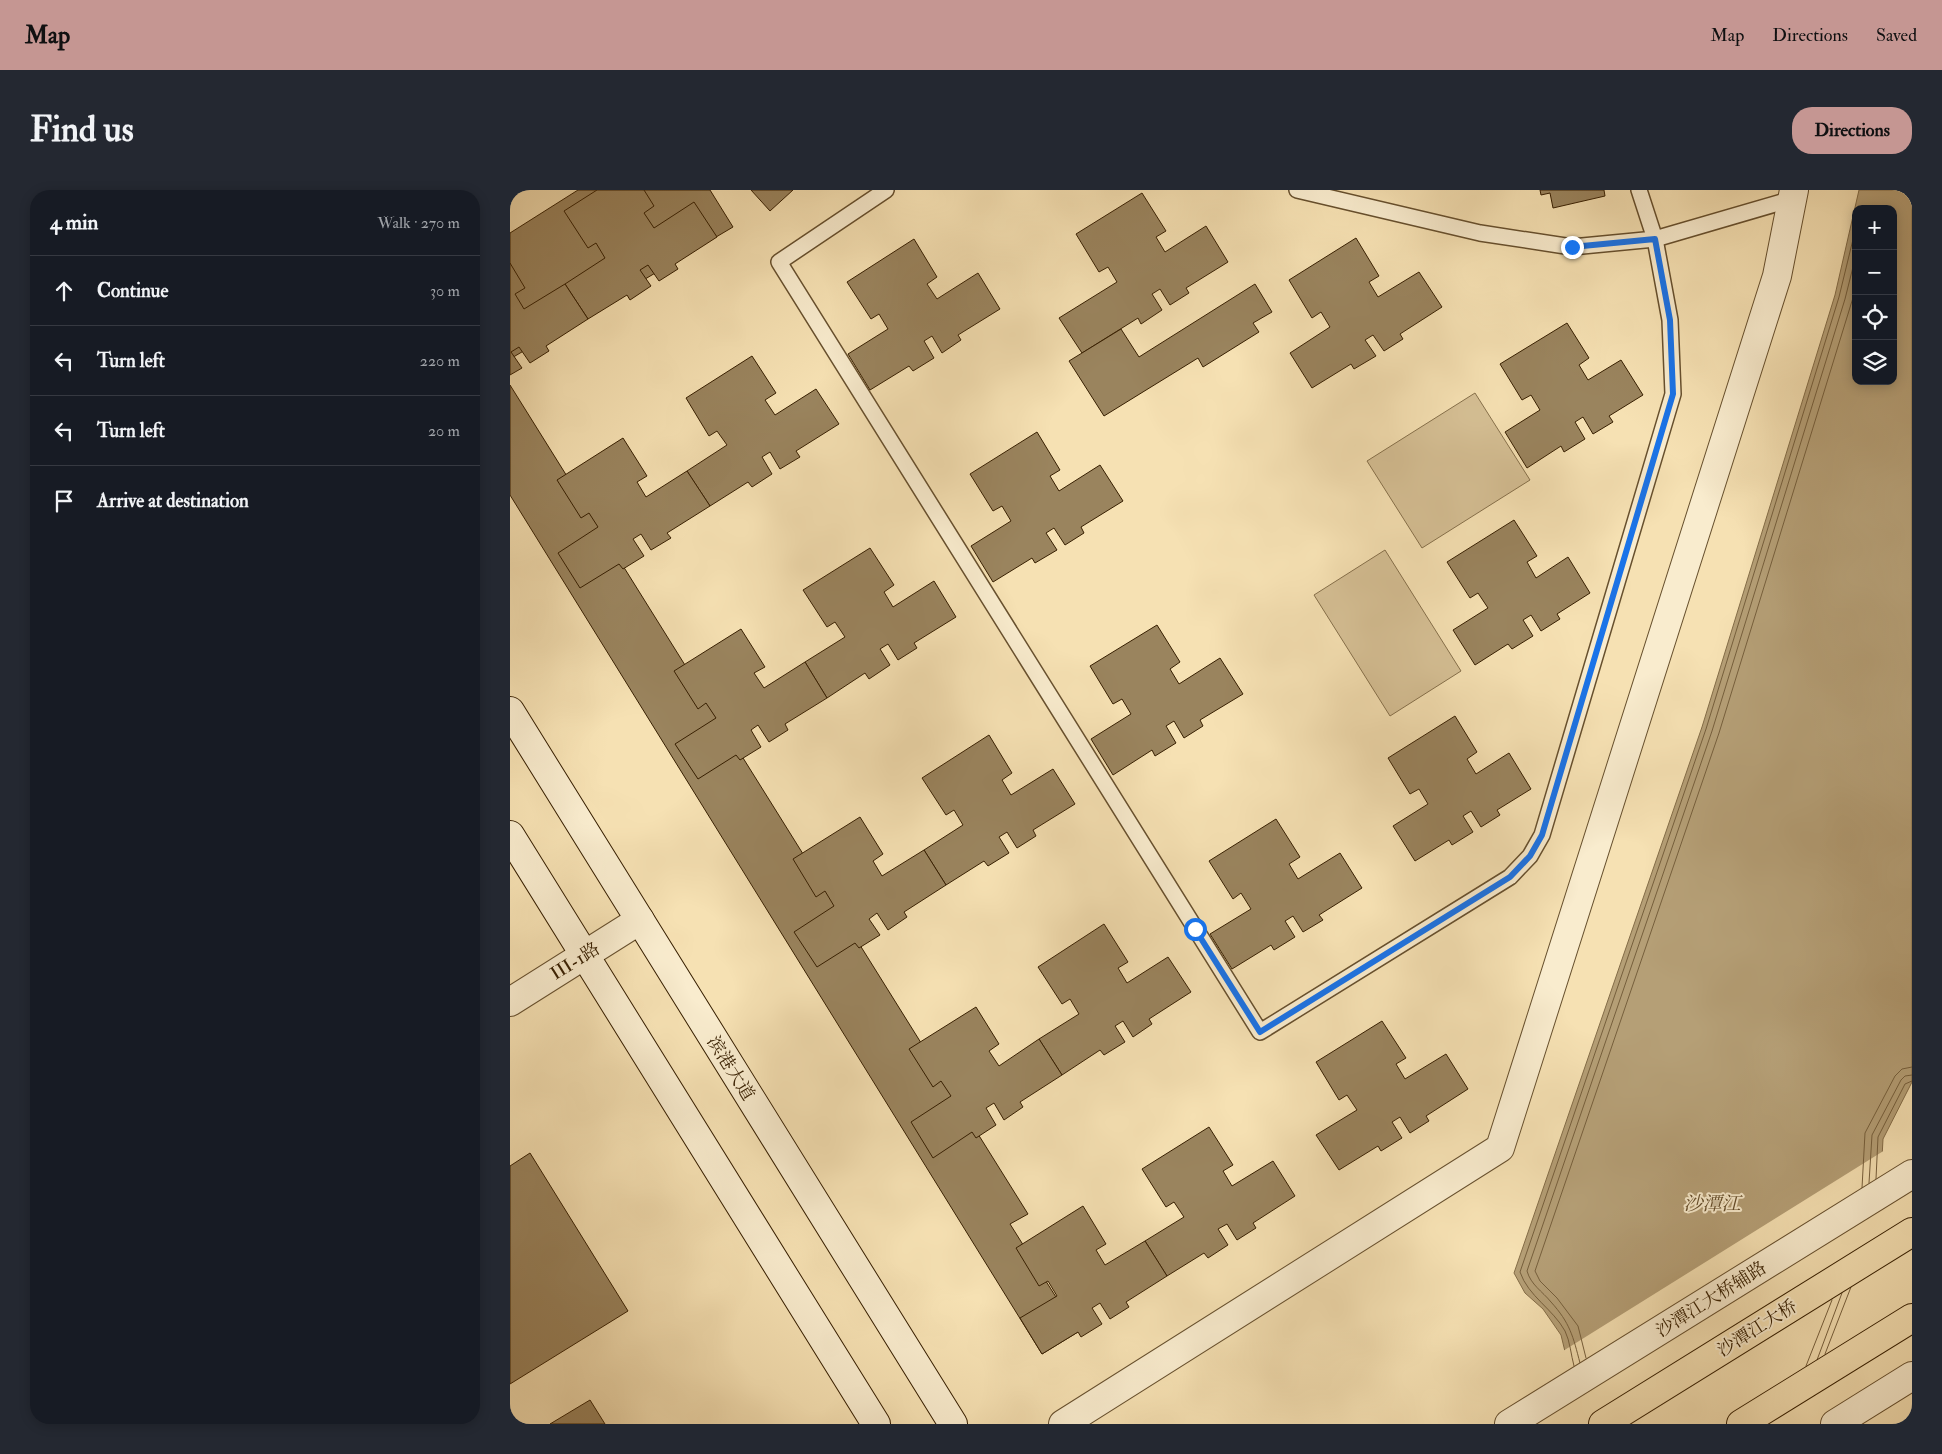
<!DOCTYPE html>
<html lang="en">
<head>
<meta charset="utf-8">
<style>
  :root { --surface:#171b24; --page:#242831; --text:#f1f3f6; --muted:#9ea1a6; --line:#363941; --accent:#c59692 }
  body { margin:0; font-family:"IM FELL Double Pica","Noto Serif SC",serif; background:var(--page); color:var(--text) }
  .controls { position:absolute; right:15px; top:15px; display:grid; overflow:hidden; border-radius:10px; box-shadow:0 2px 12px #0003 }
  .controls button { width:45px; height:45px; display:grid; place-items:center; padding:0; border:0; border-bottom:1px solid var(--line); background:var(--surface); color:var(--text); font:25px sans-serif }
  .stop { position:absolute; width:15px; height:15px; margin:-11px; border:4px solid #1a73e8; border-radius:50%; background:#fff }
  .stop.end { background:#1a73e8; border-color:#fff; box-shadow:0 1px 5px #0008 }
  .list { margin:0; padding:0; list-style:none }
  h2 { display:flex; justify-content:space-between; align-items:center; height:65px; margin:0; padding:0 20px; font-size:21px }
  h2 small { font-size:16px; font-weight:400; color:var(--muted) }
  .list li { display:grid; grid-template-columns:32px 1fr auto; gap:15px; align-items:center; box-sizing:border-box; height:70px; padding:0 20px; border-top:1px solid var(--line) }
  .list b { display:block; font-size:19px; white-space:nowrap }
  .list em { font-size:16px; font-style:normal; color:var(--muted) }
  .icon { flex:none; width:28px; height:28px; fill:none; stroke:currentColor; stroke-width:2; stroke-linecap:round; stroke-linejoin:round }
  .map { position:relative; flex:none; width:1402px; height:1234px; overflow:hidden; border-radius:20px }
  header { display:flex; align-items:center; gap:30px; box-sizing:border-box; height:70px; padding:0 25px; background:var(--accent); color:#111 }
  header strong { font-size:24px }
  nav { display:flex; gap:28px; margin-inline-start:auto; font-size:18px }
  .intro { display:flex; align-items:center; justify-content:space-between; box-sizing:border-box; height:120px; padding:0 30px }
  h1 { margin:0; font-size:35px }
  .button { padding:12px 22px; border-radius:20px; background:var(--accent); color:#111; font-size:18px; font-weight:700 }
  main { display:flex; gap:30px; padding:0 30px }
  aside { flex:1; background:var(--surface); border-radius:20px; box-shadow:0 2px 12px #0003 }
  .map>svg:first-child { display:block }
</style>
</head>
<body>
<header>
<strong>Map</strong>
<nav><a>Map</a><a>Directions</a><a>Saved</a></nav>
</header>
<div class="intro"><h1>Find us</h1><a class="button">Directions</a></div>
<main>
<aside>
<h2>4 min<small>Walk · 270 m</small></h2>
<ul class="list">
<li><svg class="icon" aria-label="ahead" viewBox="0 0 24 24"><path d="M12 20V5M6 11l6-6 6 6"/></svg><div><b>Continue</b></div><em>30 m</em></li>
<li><svg class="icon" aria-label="left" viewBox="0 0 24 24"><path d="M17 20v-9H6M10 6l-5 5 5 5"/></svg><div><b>Turn left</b></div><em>220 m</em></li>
<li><svg class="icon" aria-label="left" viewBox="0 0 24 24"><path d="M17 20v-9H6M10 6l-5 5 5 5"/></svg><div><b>Turn left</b></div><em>20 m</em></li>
<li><svg class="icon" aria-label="arrive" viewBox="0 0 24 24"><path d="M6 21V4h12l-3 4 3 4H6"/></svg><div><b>Arrive at destination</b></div></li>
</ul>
</aside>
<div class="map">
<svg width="1402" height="1234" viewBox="0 0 1402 1234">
  <rect width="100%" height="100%" fill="#f6e1b3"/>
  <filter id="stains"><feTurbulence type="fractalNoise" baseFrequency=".004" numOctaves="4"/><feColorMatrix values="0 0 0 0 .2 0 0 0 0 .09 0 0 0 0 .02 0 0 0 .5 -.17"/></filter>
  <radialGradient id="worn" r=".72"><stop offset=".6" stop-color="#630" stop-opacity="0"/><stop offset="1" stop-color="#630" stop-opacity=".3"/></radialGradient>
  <!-- green -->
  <g fill="#d6c095" stroke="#86704b">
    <polygon points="965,203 1020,290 912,358 857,271"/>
    <polygon points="875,360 951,481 880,526 804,405"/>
  </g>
  <!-- water -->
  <path fill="#b59f76" stroke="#836c47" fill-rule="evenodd" d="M1349,0H1402V892L1373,949L1368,1042L1067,1211L1051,1145L1033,1119L1015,1103L1004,1083L1192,537L1325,105ZM1346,19H1383V191H1346Z"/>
  <!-- pier -->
  <polygon fill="#f6e1b3" points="1375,960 1370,1043 1296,1234 1066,1234 1065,1212 1053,1161"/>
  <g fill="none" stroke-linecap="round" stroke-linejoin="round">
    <!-- shore -->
    <g stroke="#765f3c" stroke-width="1">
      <polyline points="1366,989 1368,947 1395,894 1402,891"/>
      <polyline points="1359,993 1362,945 1391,890 1395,886 1402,885"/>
      <polyline points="1352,998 1355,943 1385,886 1392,879 1402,877"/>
      <polyline points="1315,1164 1341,1097"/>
      <polyline points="1076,1168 1068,1136 1047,1108 1030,1091 1025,1081 1209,543 1346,98"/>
      <polyline points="1307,1170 1332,1103"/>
      <path d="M1070,1173C1063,1146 1060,1133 1041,1112C1032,1101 1021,1095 1017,1081L1202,541L1335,109L1346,65"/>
      <path d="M1064,1176C1061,1165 1060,1151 1055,1141C1043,1119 1018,1106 1010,1082L1196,539L1329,107L1346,37"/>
      <polyline points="1296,1176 1322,1110"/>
    </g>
  </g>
  <!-- building -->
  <g fill="#9a845e" stroke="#371f01">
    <polygon points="68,0 200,0 223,37 0,169 0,43"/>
    <polygon points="87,0 134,0 144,16 134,23 144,38 184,12 207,47 165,74 168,79 149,91 138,75 130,80 141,96 120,110 117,105 78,129 55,94 95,68 86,53 78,58 54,21"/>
    <polygon points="241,0 283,0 260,21"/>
    <polygon points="1030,0 1094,0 1095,6 1043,18 1040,3 1031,5"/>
    <polygon points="632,3 656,41 646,47 655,62 696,36 718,72 676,98 679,103 660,115 650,99 642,104 652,120 631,134 628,128 572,163 549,128 607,92 598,77 589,82 566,44"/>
    <polygon points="846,48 869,86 859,92 868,107 909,82 932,117 890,144 893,149 874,161 863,145 855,150 866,166 844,179 841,174 802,198 780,163 820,137 811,122 802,128 779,90"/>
    <polygon points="404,49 427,87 417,94 427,109 468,83 490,119 448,145 451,150 432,163 422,146 414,151 424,168 403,181 399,176 360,200 338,164 378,139 369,124 361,129 337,92"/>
    <polygon points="0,73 15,98 5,104 14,119 55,94 78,129 36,156 39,161 20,173 9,157 1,162 12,178 0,185"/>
    <polygon points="745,94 762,122 743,133 749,142 693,177 688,168 594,226 559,171 611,139 629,167"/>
    <polygon points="1057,133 1079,168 1069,175 1078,190 1111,170 1133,205 1099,226 1103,232 1083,244 1073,227 1065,232 1075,249 1054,262 1051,256 1017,278 995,242 1030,220 1021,205 1012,210 990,174"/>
    <polygon points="242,166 266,203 255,210 265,225 306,199 329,234 286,261 290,267 270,279 260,262 252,267 262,284 242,297 238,292 200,316 177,281 217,255 207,241 199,246 176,208"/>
    <polygon points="0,195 518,1024 500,1034 568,1142 532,1164 0,305"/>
    <polygon points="527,242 550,280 540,286 549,301 590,275 613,311 571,337 574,343 555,355 544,338 536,343 547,360 525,373 522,368 483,392 461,356 501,331 492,316 483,321 460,284"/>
    <polygon points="113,248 137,286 127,292 136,307 177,281 200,316 157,343 161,348 141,360 131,344 123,349 134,366 113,379 109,374 70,398 48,363 88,337 79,323 71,328 47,290"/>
    <polygon points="1004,330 1027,366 1017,372 1026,388 1058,367 1080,403 1047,424 1050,429 1031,441 1021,425 1013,430 1023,446 1002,459 998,454 965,475 943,440 978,418 968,403 960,408 937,372"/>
    <polygon points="360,358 384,395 374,402 383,417 424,391 446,427 404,453 407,458 388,470 378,454 370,459 380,475 359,489 355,483 317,508 295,472 335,447 325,432 317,437 293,400"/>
    <polygon points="647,435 670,472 660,479 669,494 710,468 733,504 690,530 693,536 674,548 664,531 656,536 666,553 645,566 642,560 603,585 581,549 621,524 612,509 603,514 580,476"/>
    <polygon points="231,439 255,477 244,483 254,498 295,472 317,508 275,534 278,540 259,552 248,535 241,540 251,557 230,570 226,565 188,589 165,554 206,528 196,513 188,519 164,481"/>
    <polygon points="945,526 967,562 957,569 966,584 999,563 1021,599 987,620 990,625 971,637 961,621 953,626 963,642 942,655 939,650 905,671 883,636 918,614 909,599 900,604 878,568"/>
    <polygon points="479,545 502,583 492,590 501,605 543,579 565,614 523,640 526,646 507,658 497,642 489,647 499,663 478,676 474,671 436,695 414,660 453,635 444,620 436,625 412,588"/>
    <polygon points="350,627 373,664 363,671 372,686 414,660 436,695 394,722 397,727 378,740 367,723 359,729 370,745 349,758 345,753 307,777 284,742 324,716 315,701 306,707 283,669"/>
    <polygon points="766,629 790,667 779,674 788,689 830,663 852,698 809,725 813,730 793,742 783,726 775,731 785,747 764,760 761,755 722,779 700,744 741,719 731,703 723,709 699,671"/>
    <polygon points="594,734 618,772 608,778 617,793 658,767 681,802 639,829 642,834 623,847 613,831 605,836 615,852 594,865 590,860 552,885 529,849 569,824 560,809 552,814 528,777"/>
    <polygon points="466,817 489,854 479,861 489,876 529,849 552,885 510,912 513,917 494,930 484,913 476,918 486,935 466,948 462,942 423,968 401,932 441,906 431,891 423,897 399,859"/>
    <polygon points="872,831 896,868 886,874 895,889 936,864 958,899 916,926 919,931 900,943 890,927 882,932 892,948 871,961 868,956 829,980 806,945 847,920 837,905 829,910 806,872"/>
    <polygon points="699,937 723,975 713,981 722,996 763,971 785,1006 743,1033 746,1038 727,1050 717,1034 708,1039 718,1055 698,1068 694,1063 657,1086 635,1051 674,1027 664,1012 656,1017 632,979"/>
    <polygon points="20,963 118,1121 0,1194 0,976"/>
    <polygon points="573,1016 596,1054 586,1060 595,1075 635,1051 657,1086 616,1112 619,1117 600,1129 590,1113 582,1118 592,1134 571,1147 568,1142 532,1164 510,1128 547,1106 538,1091 529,1096 506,1058"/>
    <polygon points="80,1210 95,1234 40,1234"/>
  </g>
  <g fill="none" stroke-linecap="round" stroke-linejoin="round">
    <!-- service casing -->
    <g stroke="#67502e" stroke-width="18">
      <g id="service">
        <polyline points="376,0 269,72 750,842 1000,687 1020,666 1032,645 1163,204 1160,130 1145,49 1129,0"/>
        <polyline points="787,0 970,43 1062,57 1145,49 1282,9"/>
      </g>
    </g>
    <!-- minor casing -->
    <g stroke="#67502e" stroke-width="30">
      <g id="minor">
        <polyline points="0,812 130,730"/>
        <polyline points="553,1234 990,958 1267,86 1284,0"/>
      </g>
    </g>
    <!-- tertiary casing -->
    <g stroke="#67502e" stroke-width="30">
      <g id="tertiary">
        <polyline points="999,1234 1402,984"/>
        <polyline points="1325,1234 1402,1186"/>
      </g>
    </g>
    <!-- secondary casing -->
    <g stroke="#371f01" stroke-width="30">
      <g id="secondary">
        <polyline points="0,521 443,1234"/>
        <polyline points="0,645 366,1234"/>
      </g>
    </g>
    <!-- trunk casing -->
    <g stroke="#371f01" stroke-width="30">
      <g id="trunk">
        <polyline points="1093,1234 1402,1042"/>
        <polyline points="1231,1234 1402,1128"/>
      </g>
    </g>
    <!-- service -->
    <use href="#service" stroke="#f9ecce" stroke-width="15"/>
    <!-- minor -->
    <use href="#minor" stroke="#f9ecce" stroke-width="28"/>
    <!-- tertiary -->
    <use href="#tertiary" stroke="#f9ecce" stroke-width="28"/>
    <!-- secondary -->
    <use href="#secondary" stroke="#f9ecce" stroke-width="28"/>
    <!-- trunk -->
    <use href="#trunk" stroke="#f6e1b3" stroke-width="28"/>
  </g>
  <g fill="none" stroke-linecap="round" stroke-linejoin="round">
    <!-- route -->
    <polyline stroke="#1a73e8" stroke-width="6" points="685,739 750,842 1000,687 1020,666 1032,645 1163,204 1160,130 1145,49 1062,57"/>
  </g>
  <g text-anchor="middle" stroke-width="4" stroke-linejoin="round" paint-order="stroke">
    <!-- street labels -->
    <g font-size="18" fill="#371f01" stroke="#f9ecce">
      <text transform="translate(65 771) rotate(-32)" y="6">III-1路</text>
      <text transform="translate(221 878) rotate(58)" y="6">滨港大道</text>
      <text transform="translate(1201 1109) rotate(-32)" y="6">沙潭江大桥辅路</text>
      <text transform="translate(1247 1138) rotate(-32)" y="6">沙潭江大桥</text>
    </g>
    <!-- water labels -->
    <g font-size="19" font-style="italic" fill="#634c2a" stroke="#f9ecce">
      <text x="1202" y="1020">沙潭江</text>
    </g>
  </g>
  <rect width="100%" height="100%" filter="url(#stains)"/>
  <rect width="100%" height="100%" fill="url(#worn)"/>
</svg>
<div class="controls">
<button>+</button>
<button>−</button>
<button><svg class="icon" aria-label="locate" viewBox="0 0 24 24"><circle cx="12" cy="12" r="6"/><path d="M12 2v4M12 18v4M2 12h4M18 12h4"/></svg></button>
<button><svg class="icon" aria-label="layers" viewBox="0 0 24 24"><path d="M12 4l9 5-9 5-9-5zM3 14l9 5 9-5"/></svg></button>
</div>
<div class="stop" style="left:685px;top:739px"></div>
<div class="stop end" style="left:1062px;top:57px"></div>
</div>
</main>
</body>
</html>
